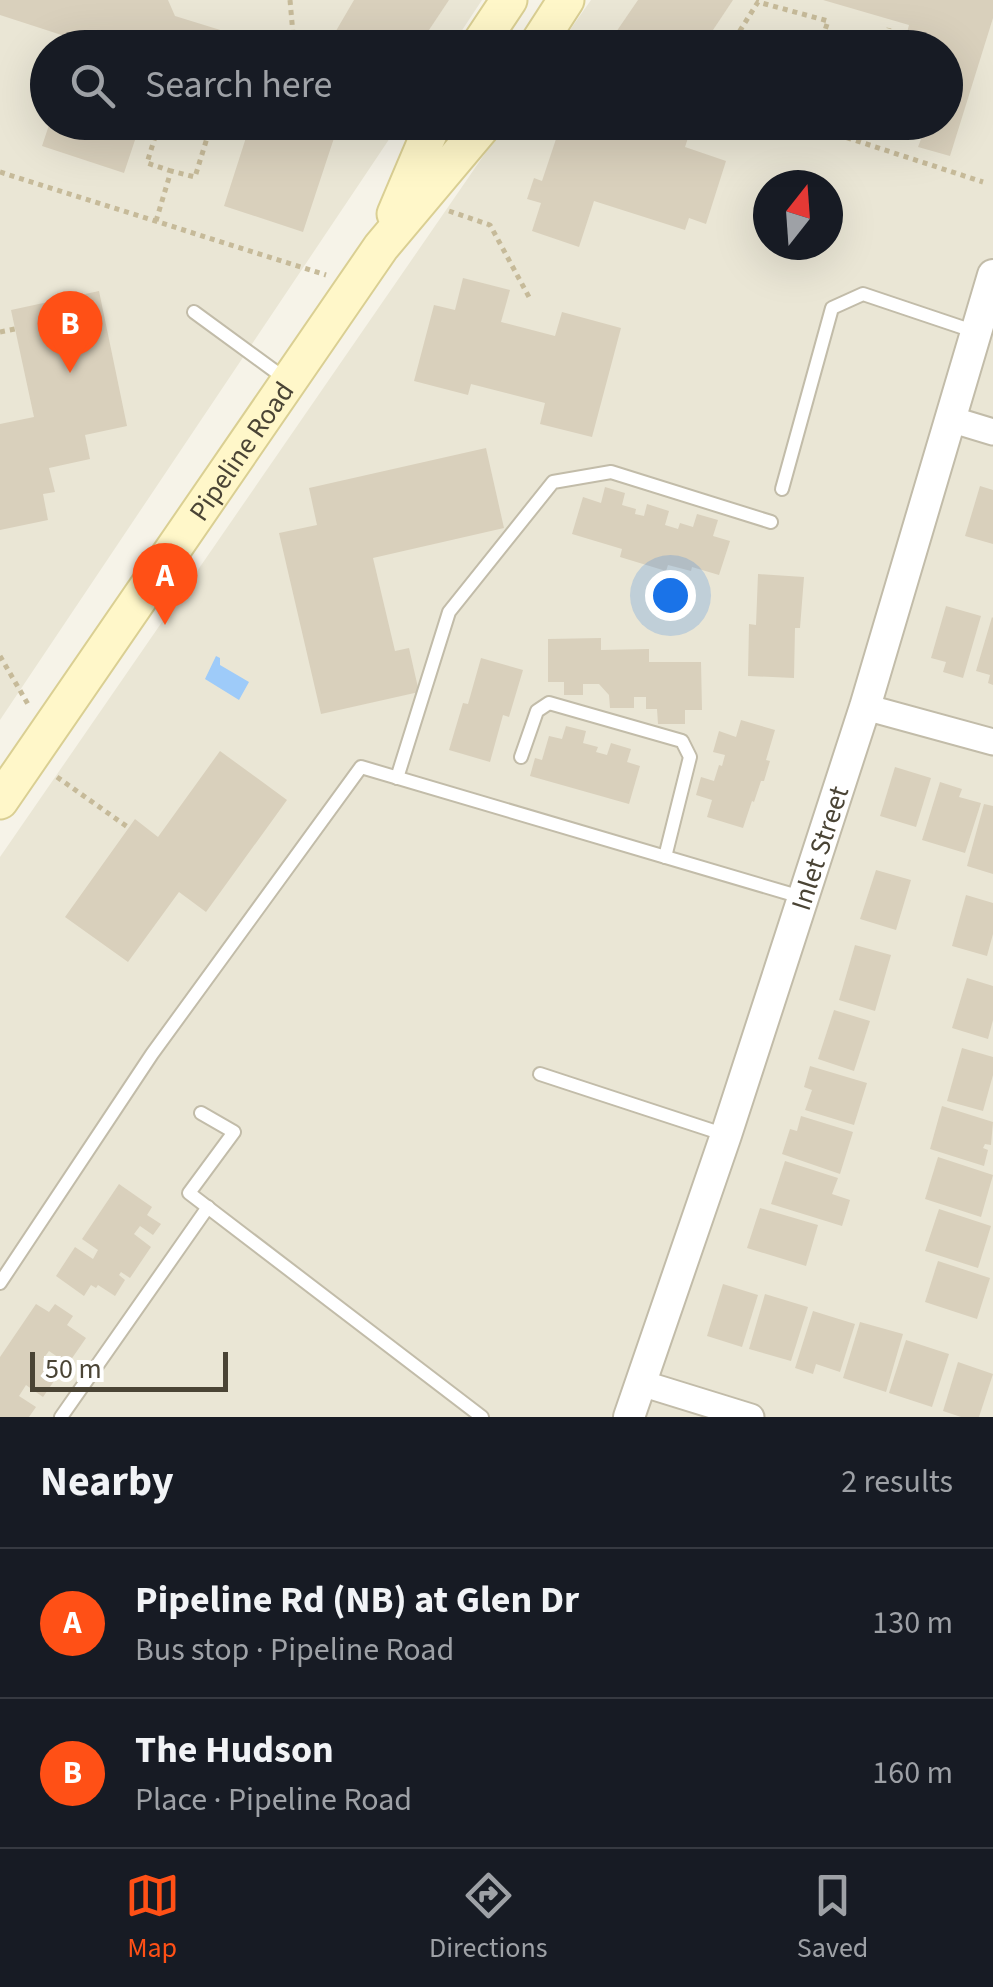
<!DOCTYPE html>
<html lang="en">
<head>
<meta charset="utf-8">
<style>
  :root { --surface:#171b24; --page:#20242c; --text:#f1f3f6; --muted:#9ea1a6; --line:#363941; --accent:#ff5016 }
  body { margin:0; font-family:"Source Sans 3",sans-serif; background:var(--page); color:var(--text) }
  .compass { position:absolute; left:753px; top:170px; width:90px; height:90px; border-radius:50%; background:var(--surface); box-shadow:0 10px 40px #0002; rotate:17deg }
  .scale { position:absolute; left:30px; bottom:25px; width:198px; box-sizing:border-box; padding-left:10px; border:5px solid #4a4435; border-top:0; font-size:28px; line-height:35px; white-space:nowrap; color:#4a4435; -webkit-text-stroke:8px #fff; paint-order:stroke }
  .you { position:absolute; left:670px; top:595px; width:35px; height:35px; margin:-25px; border:8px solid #fff; border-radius:50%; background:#1a73e8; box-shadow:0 0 0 15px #1a73e833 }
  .badge { display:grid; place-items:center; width:65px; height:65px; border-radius:50%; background:var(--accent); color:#fff; font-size:32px; font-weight:700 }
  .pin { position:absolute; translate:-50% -82px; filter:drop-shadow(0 2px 5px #0008) }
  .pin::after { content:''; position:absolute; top:52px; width:35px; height:30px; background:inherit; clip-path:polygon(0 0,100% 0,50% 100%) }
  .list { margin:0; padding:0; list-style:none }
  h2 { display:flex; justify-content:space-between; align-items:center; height:130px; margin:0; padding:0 40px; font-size:42px }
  h2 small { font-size:32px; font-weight:400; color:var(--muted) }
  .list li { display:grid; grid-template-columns:65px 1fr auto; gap:30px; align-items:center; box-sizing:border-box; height:150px; padding:0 40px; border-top:2px solid var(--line) }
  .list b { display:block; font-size:38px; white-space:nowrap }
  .list p { margin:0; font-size:32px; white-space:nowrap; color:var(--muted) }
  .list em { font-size:32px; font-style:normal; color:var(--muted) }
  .icon { flex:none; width:55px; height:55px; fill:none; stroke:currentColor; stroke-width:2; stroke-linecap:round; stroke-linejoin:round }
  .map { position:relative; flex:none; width:993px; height:1417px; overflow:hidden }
  .search { position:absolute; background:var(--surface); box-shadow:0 10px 40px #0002; left:30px; right:30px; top:30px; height:110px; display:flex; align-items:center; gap:25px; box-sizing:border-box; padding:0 35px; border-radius:55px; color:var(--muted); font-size:38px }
  .sheet { height:430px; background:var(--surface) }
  nav { display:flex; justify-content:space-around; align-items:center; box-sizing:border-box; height:140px; border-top:2px solid var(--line); background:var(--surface); font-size:28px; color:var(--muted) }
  nav a { display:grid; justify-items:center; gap:5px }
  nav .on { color:var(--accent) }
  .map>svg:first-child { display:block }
</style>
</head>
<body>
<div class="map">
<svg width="993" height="1417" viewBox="0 0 993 1417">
  <rect width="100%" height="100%" fill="#f6f3e8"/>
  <!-- residential -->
  <g fill="#eae6d5" fill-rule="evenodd">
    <polygon points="0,0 482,0 451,47 48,48 48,122 400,123 0,720"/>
    <path d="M591,0H993V1417H0V857L506,123L946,122V48L558,47ZM768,185H828V245H768Z"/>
  </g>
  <!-- water -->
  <polygon fill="#9ecbf9" points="216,656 220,658 220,665 249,682 239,700 205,679"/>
  <!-- building -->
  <g fill="#d9d0bc">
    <polygon points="0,0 168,0 175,16 279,48 74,48 77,40 0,15"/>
    <polygon points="354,0 449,0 417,48 326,48"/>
    <polygon points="638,0 733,0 701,48 633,48 614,35"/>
    <polygon points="823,0 993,0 993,18 950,156 918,147 923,134 888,123 946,122 946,48 903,48 909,25"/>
    <polygon points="50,122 141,122 124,173 42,146"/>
    <polygon points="251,122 366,122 361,130 336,132 303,232 224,206"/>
    <polygon points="574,122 641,122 688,138 685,147 726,161 706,224 689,218 685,230 594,201 579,247 532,231 541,203 527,199 534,178 542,181 558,133 569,136"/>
    <polygon points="463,278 510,290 501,322 555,336 562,312 621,328 592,437 540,424 545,403 471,384 468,395 414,381 434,305 455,310"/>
    <polygon points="99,291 127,426 85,435 90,459 49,468 55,492 43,494 48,520 0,530 0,424 34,417 11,310"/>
    <polygon points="486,448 504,528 373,558 395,651 409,648 419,692 321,714 279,533 317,525 309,488"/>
    <polygon points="980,486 993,490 993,544 965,536"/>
    <polygon points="605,487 625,493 622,505 636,509 635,514 644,516 647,504 669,511 665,525 678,529 680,523 693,527 697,514 718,520 713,536 730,541 719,575 692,567 691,571 668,565 666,571 620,557 622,549 572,534 583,497 601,503"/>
    <polygon points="758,574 804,577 800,628 795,628 794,678 748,676 749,624 756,625"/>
    <polygon points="946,606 981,616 963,678 943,672 946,662 931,658"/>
    <polygon points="992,617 993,618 993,685 988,683 990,675 976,671"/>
    <polygon points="601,638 601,650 649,649 649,662 701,662 702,710 685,710 685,724 658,724 657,709 646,709 646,697 634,697 634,708 610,708 609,695 599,684 583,684 583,695 564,695 564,682 548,682 548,639"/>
    <polygon points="481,658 523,670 509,717 503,715 490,762 449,750 463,703 468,704"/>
    <polygon points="741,720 775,730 766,760 770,761 764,781 761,781 754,802 752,801 743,828 707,817 712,800 696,795 701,777 714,781 719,765 722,766 725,755 713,752 719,731 736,737"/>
    <polygon points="566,726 586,731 583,743 598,747 596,752 607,755 611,743 631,749 627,762 640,766 629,804 530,776 535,758 542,760 549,736 562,739"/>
    <polygon points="220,751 287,800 206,912 179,892 128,962 65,917 135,819 158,837"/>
    <polygon points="895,767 931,778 916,827 880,816"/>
    <polygon points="940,782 962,789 959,797 981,803 965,853 922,840"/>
    <polygon points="984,804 993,806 993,874 967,866"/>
    <polygon points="876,870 911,880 896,930 860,919"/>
    <polygon points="966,895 993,903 993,934 987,956 952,946"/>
    <polygon points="855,945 891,955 875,1011 839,1000"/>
    <polygon points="967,978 993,986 993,1020 988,1039 952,1028"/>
    <polygon points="834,1010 870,1021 854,1071 818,1059"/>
    <polygon points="962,1048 993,1057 993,1075 983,1111 947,1101"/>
    <polygon points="810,1066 867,1083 854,1125 805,1110 812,1090 804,1087"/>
    <polygon points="942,1106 993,1122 991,1145 985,1144 983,1148 988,1150 984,1166 930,1149"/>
    <polygon points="801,1116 853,1132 840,1174 782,1154 790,1129 797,1131"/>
    <polygon points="938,1157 993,1175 981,1217 925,1199"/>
    <polygon points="785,1161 838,1178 832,1194 850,1200 842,1226 771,1204"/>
    <polygon points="119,1184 152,1207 147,1215 161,1224 153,1235 140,1226 134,1234 151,1247 130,1278 121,1272 119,1275 125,1280 115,1296 98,1285 96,1288 91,1285 84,1296 56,1276 75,1247 93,1259 98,1250 82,1239"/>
    <polygon points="760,1208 818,1225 806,1266 747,1248"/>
    <polygon points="939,1209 991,1226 978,1268 925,1251"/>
    <polygon points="938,1261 990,1278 977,1319 925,1302"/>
    <polygon points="723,1284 758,1295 742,1347 707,1336"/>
    <polygon points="765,1294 808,1307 791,1361 749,1349"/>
    <polygon points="36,1304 49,1312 55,1304 73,1316 67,1325 86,1338 68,1364 49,1351 43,1359 61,1371 43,1397 26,1385 19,1396 36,1407 29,1417 0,1417 0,1357"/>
    <polygon points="813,1311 855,1324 840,1372 816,1364 813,1374 795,1368"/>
    <polygon points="860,1322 903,1334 886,1392 843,1378"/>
    <polygon points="906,1340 949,1354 932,1407 889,1393"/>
    <polygon points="958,1362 993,1374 979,1417 961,1417 943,1411"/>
  </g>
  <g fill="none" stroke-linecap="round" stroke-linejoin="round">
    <!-- service casing -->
    <g stroke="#c2bca9" stroke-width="16">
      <g id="service">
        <polyline points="194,312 287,380"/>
        <polyline points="782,489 832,308 863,294 976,332"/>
        <polyline points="521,757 537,711 549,703 682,741 690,757 665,857"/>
        <polyline points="397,778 449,612 553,482 611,472 771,522"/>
        <polyline points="540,1074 726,1135"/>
        <polyline points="201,1113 234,1132 189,1193 482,1417"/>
        <polyline points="0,1283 152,1054 361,767 801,897"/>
        <polyline points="61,1417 208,1207"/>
      </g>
    </g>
    <!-- minor casing -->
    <g stroke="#c2bca9" stroke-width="29">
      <g id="minor">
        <polyline points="950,419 993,432"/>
        <polyline points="865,707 993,742"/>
        <polyline points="641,1383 751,1417"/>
      </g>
    </g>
    <!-- tertiary casing -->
    <g stroke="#c2bca9" stroke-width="34">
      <g id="tertiary">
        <path id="s1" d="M629,1417L726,1135L865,707L993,275"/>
      </g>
    </g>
    <!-- secondary casing -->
    <g stroke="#dacf93" stroke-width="39">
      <g id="secondary">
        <polyline points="477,48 509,0"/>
        <polyline points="535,48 566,0"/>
        <polyline points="395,214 434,122"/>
        <path id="s2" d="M0,801L381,247L486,122"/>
      </g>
    </g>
    <!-- path -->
    <g stroke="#c6ba99" stroke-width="5" stroke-dasharray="5 5" stroke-linecap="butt">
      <polyline points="290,0 293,34 307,48"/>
      <polyline points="593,41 602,48"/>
      <polyline points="729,48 758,2 828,21 819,48"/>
      <polyline points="884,48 889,28"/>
      <polyline points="799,122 983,182"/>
      <polyline points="855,139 860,122"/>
      <polyline points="0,172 326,275"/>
      <polyline points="449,211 490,225 529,297"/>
      <polyline points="156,221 171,171 195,177 207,138 159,124 147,163 171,171"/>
      <polyline points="0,332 15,329"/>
      <polyline points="0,656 29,706"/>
      <polyline points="57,777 129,828"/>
    </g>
    <!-- service -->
    <use href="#service" stroke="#fff" stroke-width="12"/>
    <!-- minor -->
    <use href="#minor" stroke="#fff" stroke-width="25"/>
    <!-- tertiary -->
    <use href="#tertiary" stroke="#fff" stroke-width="30"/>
    <!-- secondary -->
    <use href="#secondary" stroke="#fff7c9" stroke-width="35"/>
  </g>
  <g text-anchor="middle" stroke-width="8" stroke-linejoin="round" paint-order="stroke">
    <!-- street labels -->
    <g font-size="28" fill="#4a4435" stroke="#fff">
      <text dy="10" stroke="none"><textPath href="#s2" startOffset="425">Pipeline Road</textPath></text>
      <text dy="10" stroke="none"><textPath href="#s1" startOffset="600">Inlet Street</textPath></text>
    </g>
  </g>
</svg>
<svg class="compass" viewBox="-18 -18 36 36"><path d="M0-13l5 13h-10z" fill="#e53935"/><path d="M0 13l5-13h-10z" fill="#9ea1a6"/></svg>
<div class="scale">50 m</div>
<div class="you"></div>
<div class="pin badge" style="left:165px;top:625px">A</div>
<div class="pin badge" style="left:70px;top:373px">B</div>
<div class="search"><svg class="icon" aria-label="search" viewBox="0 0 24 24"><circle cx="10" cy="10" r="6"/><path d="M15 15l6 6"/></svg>Search here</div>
</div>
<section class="sheet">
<h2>Nearby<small>2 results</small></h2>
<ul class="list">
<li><span class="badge">A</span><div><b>Pipeline Rd (NB) at Glen Dr</b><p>Bus stop · Pipeline Road</p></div><em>130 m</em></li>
<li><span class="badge">B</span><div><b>The Hudson</b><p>Place · Pipeline Road</p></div><em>160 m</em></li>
</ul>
</section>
<nav>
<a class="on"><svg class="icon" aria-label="map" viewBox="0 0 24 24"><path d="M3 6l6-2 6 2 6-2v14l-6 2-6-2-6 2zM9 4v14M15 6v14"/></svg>Map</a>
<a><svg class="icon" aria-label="directions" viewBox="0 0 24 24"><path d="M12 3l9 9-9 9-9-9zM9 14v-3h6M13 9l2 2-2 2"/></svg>Directions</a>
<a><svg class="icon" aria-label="saved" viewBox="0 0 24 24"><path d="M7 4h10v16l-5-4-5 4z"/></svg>Saved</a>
</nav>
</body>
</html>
